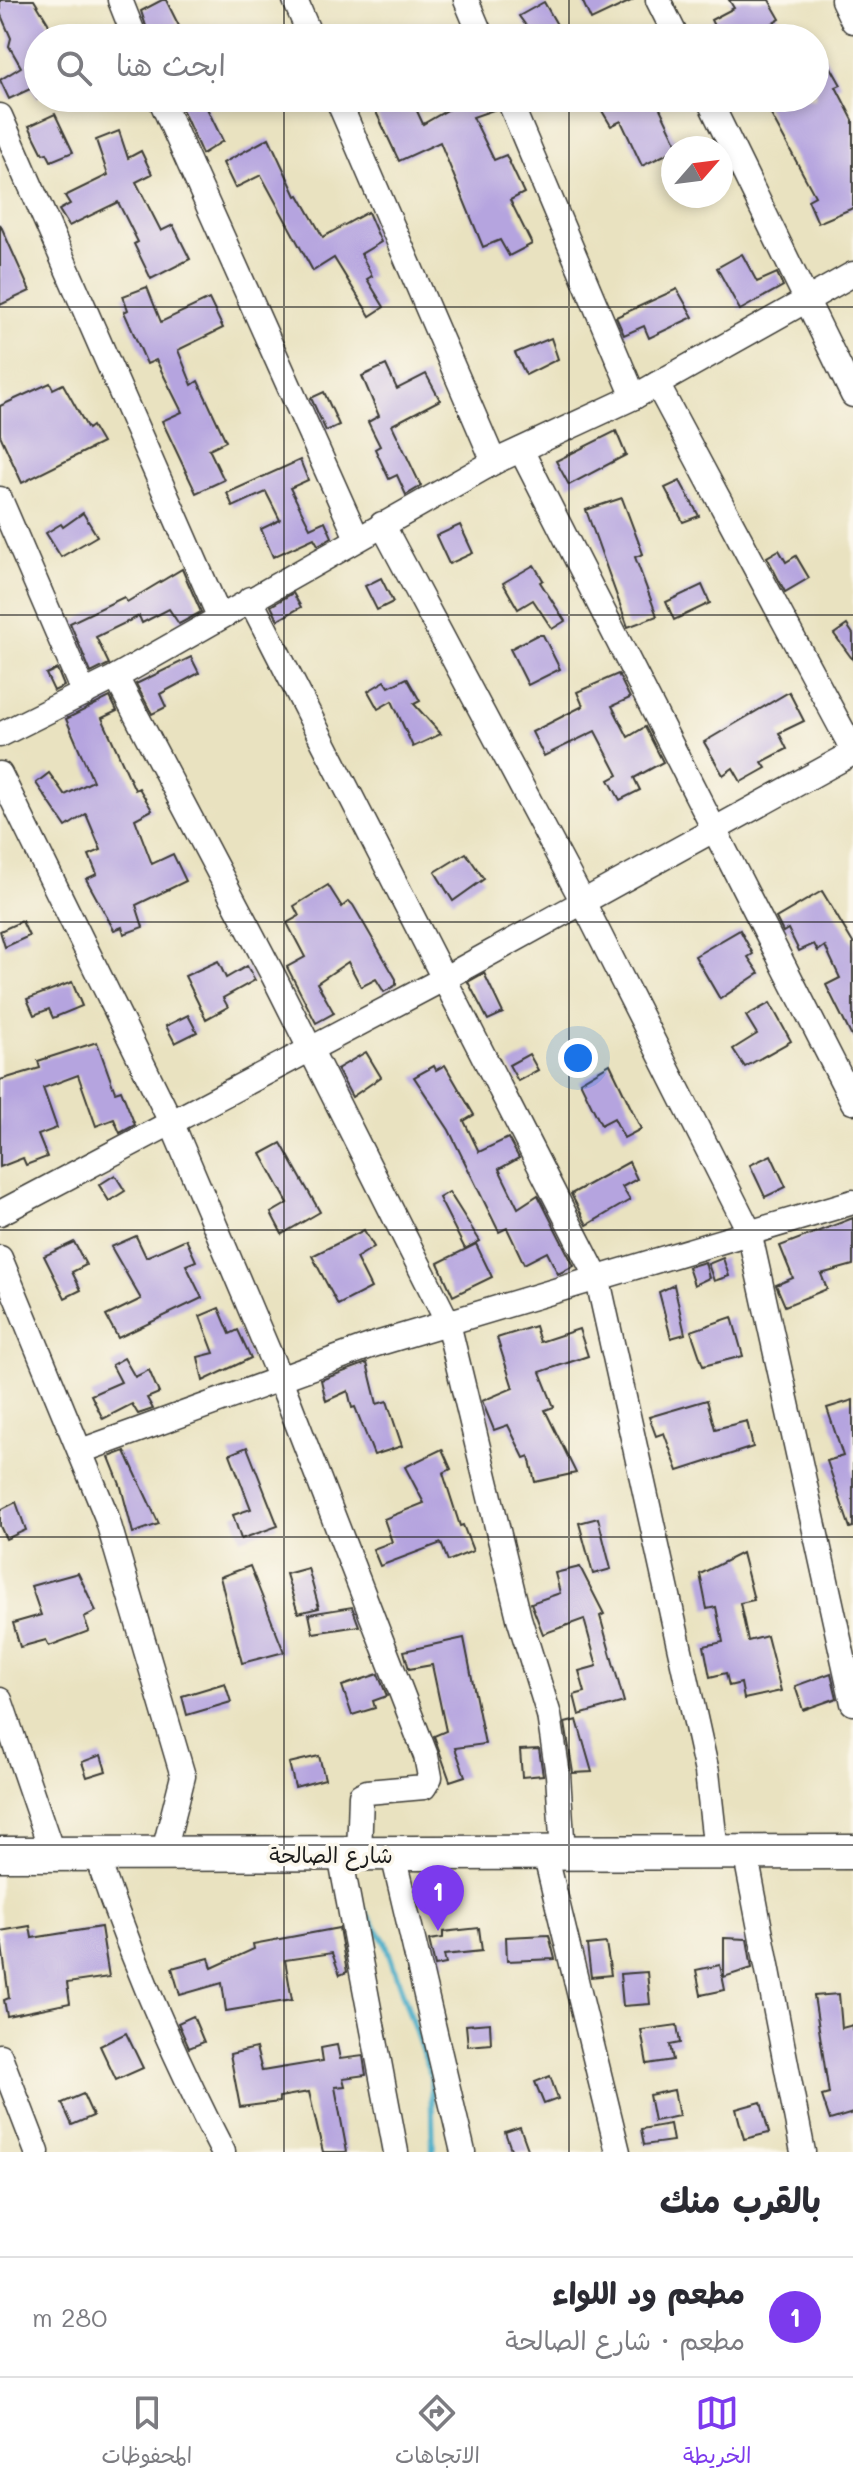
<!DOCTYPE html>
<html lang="ar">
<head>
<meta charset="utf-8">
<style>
  :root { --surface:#fff; --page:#f7f7f7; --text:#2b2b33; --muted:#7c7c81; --line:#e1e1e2; --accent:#7c3aed }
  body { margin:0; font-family:Mali,"Playpen Sans Arabic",sans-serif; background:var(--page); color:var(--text); direction:rtl }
  .compass { position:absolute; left:661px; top:136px; width:72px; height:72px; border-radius:50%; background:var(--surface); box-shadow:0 4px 12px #0003; rotate:62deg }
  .you { position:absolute; left:578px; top:1058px; width:28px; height:28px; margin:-20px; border:6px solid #fff; border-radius:50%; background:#1a73e8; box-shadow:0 0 0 12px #1a73e833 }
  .badge { display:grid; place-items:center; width:52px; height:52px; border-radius:50%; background:var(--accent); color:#fff; font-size:26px; font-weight:700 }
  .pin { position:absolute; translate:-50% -66px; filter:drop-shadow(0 2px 4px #0008) }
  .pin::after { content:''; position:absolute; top:42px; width:28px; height:24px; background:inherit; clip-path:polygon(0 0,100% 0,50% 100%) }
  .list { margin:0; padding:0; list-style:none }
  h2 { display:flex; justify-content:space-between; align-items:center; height:104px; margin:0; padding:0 32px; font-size:34px }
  h2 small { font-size:26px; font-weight:400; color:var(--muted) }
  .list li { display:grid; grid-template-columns:52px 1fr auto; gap:24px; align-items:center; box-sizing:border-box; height:120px; padding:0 32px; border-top:2px solid var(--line) }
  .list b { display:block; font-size:30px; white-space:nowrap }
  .list p { margin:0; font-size:26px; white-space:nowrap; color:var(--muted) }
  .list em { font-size:26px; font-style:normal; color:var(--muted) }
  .icon { flex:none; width:44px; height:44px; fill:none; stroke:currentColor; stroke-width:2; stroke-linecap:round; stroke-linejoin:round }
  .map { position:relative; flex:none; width:853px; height:2152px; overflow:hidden; direction:ltr }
  .search { position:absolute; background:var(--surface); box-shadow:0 4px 12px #0003; left:24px; right:24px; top:24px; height:88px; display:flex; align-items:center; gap:20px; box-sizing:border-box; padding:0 28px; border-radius:44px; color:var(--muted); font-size:30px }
  .sheet { height:224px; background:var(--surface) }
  nav { display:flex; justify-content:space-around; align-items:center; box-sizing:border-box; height:112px; border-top:2px solid var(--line); background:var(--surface); font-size:22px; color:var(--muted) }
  nav a { display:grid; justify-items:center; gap:4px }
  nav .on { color:var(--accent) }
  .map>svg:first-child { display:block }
</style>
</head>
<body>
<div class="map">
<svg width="853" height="2152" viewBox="0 0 853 2152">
  <rect width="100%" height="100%" fill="#fbf7ec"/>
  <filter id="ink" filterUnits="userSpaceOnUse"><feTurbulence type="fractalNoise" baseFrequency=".0125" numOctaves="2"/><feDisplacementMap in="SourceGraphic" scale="16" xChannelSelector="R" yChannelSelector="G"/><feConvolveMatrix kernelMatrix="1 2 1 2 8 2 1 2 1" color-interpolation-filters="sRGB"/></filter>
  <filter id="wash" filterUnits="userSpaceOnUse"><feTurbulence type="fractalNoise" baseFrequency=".006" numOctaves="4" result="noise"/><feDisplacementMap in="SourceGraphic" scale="32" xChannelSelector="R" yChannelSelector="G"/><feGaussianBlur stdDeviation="1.8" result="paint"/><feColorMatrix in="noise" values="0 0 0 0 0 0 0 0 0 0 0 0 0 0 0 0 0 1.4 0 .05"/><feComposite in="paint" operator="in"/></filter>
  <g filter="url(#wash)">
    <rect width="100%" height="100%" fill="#e9e2c0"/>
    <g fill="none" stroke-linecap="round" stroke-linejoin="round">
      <!-- stream -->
      <polyline stroke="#48adc8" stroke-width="6" points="359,1903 385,1942 431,2076 433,2152"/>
    </g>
    <g id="blocks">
      <!-- building -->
      <g fill="#b5a4df">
        <polygon points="0,0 34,0 48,23 53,38 38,38 38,100 32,88 9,99 0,80 21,67 9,46 11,38 0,13"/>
        <polygon points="162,0 166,0 185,38 150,38 141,11"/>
        <polygon points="582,0 633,0 591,20"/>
        <polygon points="729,0 769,0 780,19 746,38 720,38 711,20 734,8"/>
        <polygon points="544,2 560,30 546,38 535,38 519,16"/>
        <polygon points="815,39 841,85 836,87 853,120 853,208 818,223 808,200 815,196 762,98 815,98"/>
        <polygon points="177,98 202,98 223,141 202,154"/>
        <polygon points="407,98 411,98 423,124 465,100 466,103 493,98 496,109 473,117 494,160 506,155 524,193 510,200 532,244 509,256 500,240 483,247 440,142 399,161 376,112"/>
        <polygon points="608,98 655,98 679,148 642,166 621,121 611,126 598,104"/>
        <polygon points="55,114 73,152 51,161 47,153 43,154 29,126"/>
        <polygon points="119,131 128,158 141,151 152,174 136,182 161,231 173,225 190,259 151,279 134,244 138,242 118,202 69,226 59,210 70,204 65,196 108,175 96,140"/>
        <polygon points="269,138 296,196 299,195 323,237 368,212 381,242 361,254 372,276 367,279 384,307 370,316 334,258 313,271 261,175 235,188 223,163"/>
        <polygon points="0,224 30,291 0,305"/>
        <polygon points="742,254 757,282 777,273 783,286 740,310 717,268"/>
        <polygon points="147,287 161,322 209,299 223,328 178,350 192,385 198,381 226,441 209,449 224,480 196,493 162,421 182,412 156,360 147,364 124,312 128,310 123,296"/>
        <polygon points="677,289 693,317 649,338 644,326 624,335 616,317"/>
        <polygon points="551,338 558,359 526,375 515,353"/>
        <polygon points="386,365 397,389 426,374 440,400 392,425 421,486 406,495 397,475 389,479 375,449 380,446 368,422 379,416 362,376"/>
        <polygon points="50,383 53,389 63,384 88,429 92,426 102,443 22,483 0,435 0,406"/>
        <polygon points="324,392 339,425 326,431 311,398"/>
        <polygon points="616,431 626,455 569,485 556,461"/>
        <polygon points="300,460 308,480 290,488 310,528 325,521 332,537 318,545 314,538 273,557 261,529 280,520 266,492 233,507 227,493"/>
        <polygon points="680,481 699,516 683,522 665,488"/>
        <polygon points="622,498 643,554 635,557 657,616 628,627 586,510"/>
        <polygon points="83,513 97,536 61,557 46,533 61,524 63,527"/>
        <polygon points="460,525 473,553 449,564 436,536"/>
        <polygon points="779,550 786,562 796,556 809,578 785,592 767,557"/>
        <polygon points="534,565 543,580 540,582 565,621 552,629 533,600 518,609 503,583"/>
        <polygon points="182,569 201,612 179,624 169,609 142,623 139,616 96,637 109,664 91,673 70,623 124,597 127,602"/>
        <polygon points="381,578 393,602 377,610 365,586"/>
        <polygon points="702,585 710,603 674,620 666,602"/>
        <polygon points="293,593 301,607 278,620 271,606"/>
        <polygon points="847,625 853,634 853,660 834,634"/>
        <polygon points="537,635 543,635 560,669 528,685 510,649"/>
        <polygon points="191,657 199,673 160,694 166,707 152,714 136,684"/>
        <polygon points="57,669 64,686 54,691 46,674"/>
        <polygon points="618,674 630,698 612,706 628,737 645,727 663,762 634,778 640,790 620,800 609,780 618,775 595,731 544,756 532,732 583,706 577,692"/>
        <polygon points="407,678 420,701 414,704 441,734 413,747 392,701 378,709 368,691 385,681 389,687"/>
        <polygon points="789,692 804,721 779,733 787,749 762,762 766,768 741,782 733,768 723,775 704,742"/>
        <polygon points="110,697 117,711 102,718 135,790 139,788 152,810 135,819 152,864 173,854 186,881 136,905 143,927 124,934 122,927 114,930 86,879 97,874 89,855 101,850 86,814 66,827 36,783 49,773 65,795 93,781 66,719"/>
        <polygon points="466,853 484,879 453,901 435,872"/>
        <polygon points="328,885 342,907 349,901 353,905 396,979 396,985 384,992 376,979 361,987 348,962 317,983 334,1013 316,1023 287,967 305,957 287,923 299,916 294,906"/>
        <polygon points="822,891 853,943 853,1039 826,985 840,978 825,946 818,951 814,944 799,951 788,929 783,932 776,918"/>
        <polygon points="22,921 29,936 5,947 0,931"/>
        <polygon points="740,930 753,954 748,957 759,973 720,999 695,956"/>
        <polygon points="218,961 226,978 247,966 255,980 223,998 228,1007 206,1019 185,976"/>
        <polygon points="484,973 503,1013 488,1020 468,982"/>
        <polygon points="72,982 82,1006 53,1018 49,1009 34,1015 27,999"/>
        <polygon points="770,1003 791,1041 745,1067 733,1049 757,1034 746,1016"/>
        <polygon points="188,1015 197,1032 175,1043 166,1026"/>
        <polygon points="97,1042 115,1092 121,1090 135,1125 120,1133 114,1119 96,1126 78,1075 43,1088 57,1128 38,1135 47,1157 26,1165 23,1158 0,1167 0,1080 40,1068 38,1061"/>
        <polygon points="366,1052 381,1077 352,1097 337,1069"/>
        <polygon points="529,1054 538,1070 518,1081 509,1065"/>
        <polygon points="610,1064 641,1129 624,1138 614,1118 601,1125 580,1082"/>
        <polygon points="445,1065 474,1115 464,1121 479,1152 508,1138 519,1158 499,1169 518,1208 538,1195 574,1266 558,1274 547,1252 524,1264 507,1228 499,1232 449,1130 414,1077 434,1066 436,1070"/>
        <polygon points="281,1143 320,1212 282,1234 271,1213 288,1203 261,1154"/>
        <polygon points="771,1155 786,1187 765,1197 750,1165"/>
        <polygon points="629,1162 637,1179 622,1187 630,1200 587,1225 571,1194"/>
        <polygon points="115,1175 125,1191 109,1201 99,1185"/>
        <polygon points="449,1192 480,1241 465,1249 439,1198"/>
        <polygon points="853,1218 853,1265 821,1274 827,1289 785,1306 776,1285 793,1278 780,1246"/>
        <polygon points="364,1230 374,1247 356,1258 371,1288 338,1305 312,1256"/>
        <polygon points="136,1236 146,1257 186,1239 196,1261 186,1265 202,1298 118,1338 106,1316 141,1299 111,1247"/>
        <polygon points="74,1242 86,1265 72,1272 81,1290 65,1298 44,1256"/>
        <polygon points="476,1244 492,1277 453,1296 438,1263"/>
        <polygon points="723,1258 729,1276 714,1281 708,1264"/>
        <polygon points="705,1262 709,1278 694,1285 688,1267"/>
        <polygon points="674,1285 685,1334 671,1338 659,1292"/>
        <polygon points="219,1308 230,1334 238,1330 251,1358 203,1381 198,1357 214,1353 200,1316"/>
        <polygon points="732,1317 743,1356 703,1366 691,1331"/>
        <polygon points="535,1326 540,1342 579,1329 588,1356 540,1372 554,1407 545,1410 576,1473 535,1482 529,1456 524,1458 508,1425 494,1430 482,1401 513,1388 497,1338"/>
        <polygon points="124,1358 135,1377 149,1370 159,1393 147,1398 153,1409 138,1414 132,1404 103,1419 91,1395 121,1382 112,1365"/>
        <polygon points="367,1363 377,1404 387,1401 402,1446 374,1455 355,1407 352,1408 348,1391 326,1401 321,1380"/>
        <polygon points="707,1400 715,1429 747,1421 753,1447 678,1471 664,1433 656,1436 649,1417"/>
        <polygon points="853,1400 853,1527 850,1528 827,1461 843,1456 827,1408"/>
        <polygon points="247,1447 278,1526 241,1539 233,1515 251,1509 230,1454"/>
        <polygon points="442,1449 451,1469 443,1473 460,1526 463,1525 473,1551 448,1561 441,1543 380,1566 373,1549 392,1542 384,1519 424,1503 405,1467"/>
        <polygon points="125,1451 159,1524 133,1533 121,1487 109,1457"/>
        <polygon points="16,1502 26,1530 6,1539 0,1526 0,1510"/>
        <polygon points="598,1518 611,1569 593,1574 579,1523"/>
        <polygon points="742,1553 754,1600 740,1603 748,1641 767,1636 781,1691 744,1699 741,1683 729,1686 726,1673 710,1677 704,1646 723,1642 716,1607 707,1609 700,1574"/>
        <polygon points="250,1566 284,1652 242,1663 220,1577"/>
        <polygon points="580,1567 604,1614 600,1616 624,1702 579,1715 574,1695 585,1692 579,1671 597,1666 584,1619 543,1634 531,1603 560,1593 555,1573"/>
        <polygon points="308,1568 319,1608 298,1613 286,1574"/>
        <polygon points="78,1573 96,1611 84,1617 89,1631 49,1646 46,1640 20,1647 13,1623 41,1615 31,1586"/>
        <polygon points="352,1607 359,1626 313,1633 309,1614"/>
        <polygon points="464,1638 485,1744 455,1748 465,1776 450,1781 434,1736 446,1731 432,1665 409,1669 404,1651"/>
        <polygon points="831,1673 837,1698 803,1710 795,1686"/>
        <polygon points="378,1674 387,1696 373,1701 375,1708 352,1715 342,1686"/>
        <polygon points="225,1683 231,1702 187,1715 182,1696"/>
        <polygon points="577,1720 592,1772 573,1773 565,1723"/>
        <polygon points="539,1749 543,1775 522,1777 520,1750"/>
        <polygon points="101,1755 106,1771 87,1777 82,1762"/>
        <polygon points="319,1756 325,1779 295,1787 289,1763"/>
        <polygon points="30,1926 32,1938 101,1927 109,1977 67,1983 70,2003 7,2016 4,2000 9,1998 0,1931"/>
        <polygon points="339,1928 347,1972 340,1975 332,1953 285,1960 292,2000 226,2011 222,1983 180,1995 172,1968 209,1958 212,1968 254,1949 253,1944"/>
        <polygon points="479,1928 482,1951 444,1955 446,1964 435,1966 429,1940 443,1938 443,1932"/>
        <polygon points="549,1935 555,1959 507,1961 506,1937"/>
        <polygon points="724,1938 747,1939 752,1968 724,1977"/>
        <polygon points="606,1943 611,1975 591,1977 587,1945"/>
        <polygon points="720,1965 725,1990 701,1995 696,1970"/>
        <polygon points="647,1972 650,2004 623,2006 620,1974"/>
        <polygon points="839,1994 842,2028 853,2025 853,2113 830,2120 822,2096 829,2094 814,1996"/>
        <polygon points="193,2016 204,2042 189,2048 178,2023"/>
        <polygon points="490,2023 491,2044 468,2046 466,2025"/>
        <polygon points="677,2025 680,2043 670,2045 673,2060 647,2064 641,2030"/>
        <polygon points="126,2033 143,2068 116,2080 100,2046"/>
        <polygon points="337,2045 340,2059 363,2056 366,2075 343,2078 345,2086 335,2087 347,2152 323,2152 309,2092 279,2097 279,2102 240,2107 230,2054 256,2048 262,2071 323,2061 321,2048"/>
        <polygon points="550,2076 558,2099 544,2104 535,2082"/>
        <polygon points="674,2090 679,2116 654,2121 649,2095"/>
        <polygon points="83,2094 93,2116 72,2125 62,2103"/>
        <polygon points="761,2102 769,2133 744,2139 736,2109"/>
        <polygon points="670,2124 673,2141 644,2145 641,2129"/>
        <polygon points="520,2127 529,2152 512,2152 505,2132"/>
      </g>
    </g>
  </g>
  <g filter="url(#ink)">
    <use href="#blocks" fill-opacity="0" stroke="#3b3a35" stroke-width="2"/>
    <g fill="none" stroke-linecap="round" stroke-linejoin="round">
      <!-- minor casing -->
      <g stroke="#3b3a35" stroke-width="27">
        <g id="minor">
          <polyline points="120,0 135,38"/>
          <polyline points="295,0 311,38"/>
          <polyline points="466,0 482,38"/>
          <polyline points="658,0 677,38"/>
          <polyline points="843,0 853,21"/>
          <polyline points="160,98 357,538"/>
          <polyline points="337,98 494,462"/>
          <polyline points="508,98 634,397"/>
          <polyline points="708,98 853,395"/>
          <polyline points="0,116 219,616"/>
          <polyline points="657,384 853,750"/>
          <polyline points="521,450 853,1102"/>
          <polyline points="0,499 84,694"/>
          <polyline points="382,524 582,900 749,1231 853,1703"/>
          <polyline points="250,599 598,1280 707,1772 716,1852"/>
          <polyline points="116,677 274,977 448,1323 519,1618 549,1715 558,1775 563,1853"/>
          <polyline points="0,735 116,677 494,462 634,397 853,274"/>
          <polyline points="0,774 172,1124 280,1379 426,1756 430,1777 424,1787 367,1792 361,1795 359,1855"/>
          <polyline points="0,1213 447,977 853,753"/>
          <polyline points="0,1258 106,1515 183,1776 163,1855"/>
          <polyline points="81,1451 373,1345 853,1202"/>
          <polyline points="0,1700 53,1855"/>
          <polyline points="745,1851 803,2152"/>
          <polyline points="545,1853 618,2152"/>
          <path d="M96,1854C131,1957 173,2055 223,2152"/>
          <polyline points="340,1855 396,2152"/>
          <polyline points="393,1855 463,2152"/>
          <polyline points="0,2056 37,2152"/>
        </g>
      </g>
      <!-- secondary casing -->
      <g stroke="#3b3a35" stroke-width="37">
        <polyline id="secondary" points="0,1854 853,1852"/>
      </g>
      <!-- minor -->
      <use href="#minor" stroke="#fff" stroke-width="24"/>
      <!-- secondary -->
      <use href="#secondary" stroke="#fff" stroke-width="34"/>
    </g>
  </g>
  <!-- grid -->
  <path fill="none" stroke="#1c1c1c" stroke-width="2" stroke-opacity="0.55" d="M284,0V38M569,0V38M284,98V2152M569,98V2152M0,307H853M0,615H853M0,922H853M0,1230H853M0,1537H853M0,1845H853"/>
  <g text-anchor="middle" stroke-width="7" stroke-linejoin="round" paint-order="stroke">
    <!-- street labels -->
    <g font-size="22" fill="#1c1c1c" stroke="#fbf7ec">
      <text x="331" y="1863">شارع الصالحة</text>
    </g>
  </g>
</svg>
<svg class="compass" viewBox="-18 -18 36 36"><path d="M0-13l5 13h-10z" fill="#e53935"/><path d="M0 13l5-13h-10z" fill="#7c7c81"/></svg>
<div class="you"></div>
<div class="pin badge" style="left:438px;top:1931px">1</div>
<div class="search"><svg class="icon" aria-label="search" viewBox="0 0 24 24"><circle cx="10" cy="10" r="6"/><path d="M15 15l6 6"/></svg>ابحث هنا</div>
</div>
<section class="sheet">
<h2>بالقرب منك<small></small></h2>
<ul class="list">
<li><span class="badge">1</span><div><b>مطعم ود اللواء</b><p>مطعم · شارع الصالحة</p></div><em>280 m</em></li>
</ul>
</section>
<nav>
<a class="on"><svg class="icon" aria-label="map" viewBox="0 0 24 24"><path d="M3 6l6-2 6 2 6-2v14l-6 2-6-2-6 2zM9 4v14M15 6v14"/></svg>الخريطة</a>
<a><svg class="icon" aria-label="directions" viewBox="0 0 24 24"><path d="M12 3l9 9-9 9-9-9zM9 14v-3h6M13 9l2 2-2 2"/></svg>الاتجاهات</a>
<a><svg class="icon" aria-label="saved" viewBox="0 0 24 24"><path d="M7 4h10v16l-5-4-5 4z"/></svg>المحفوظات</a>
</nav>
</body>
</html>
